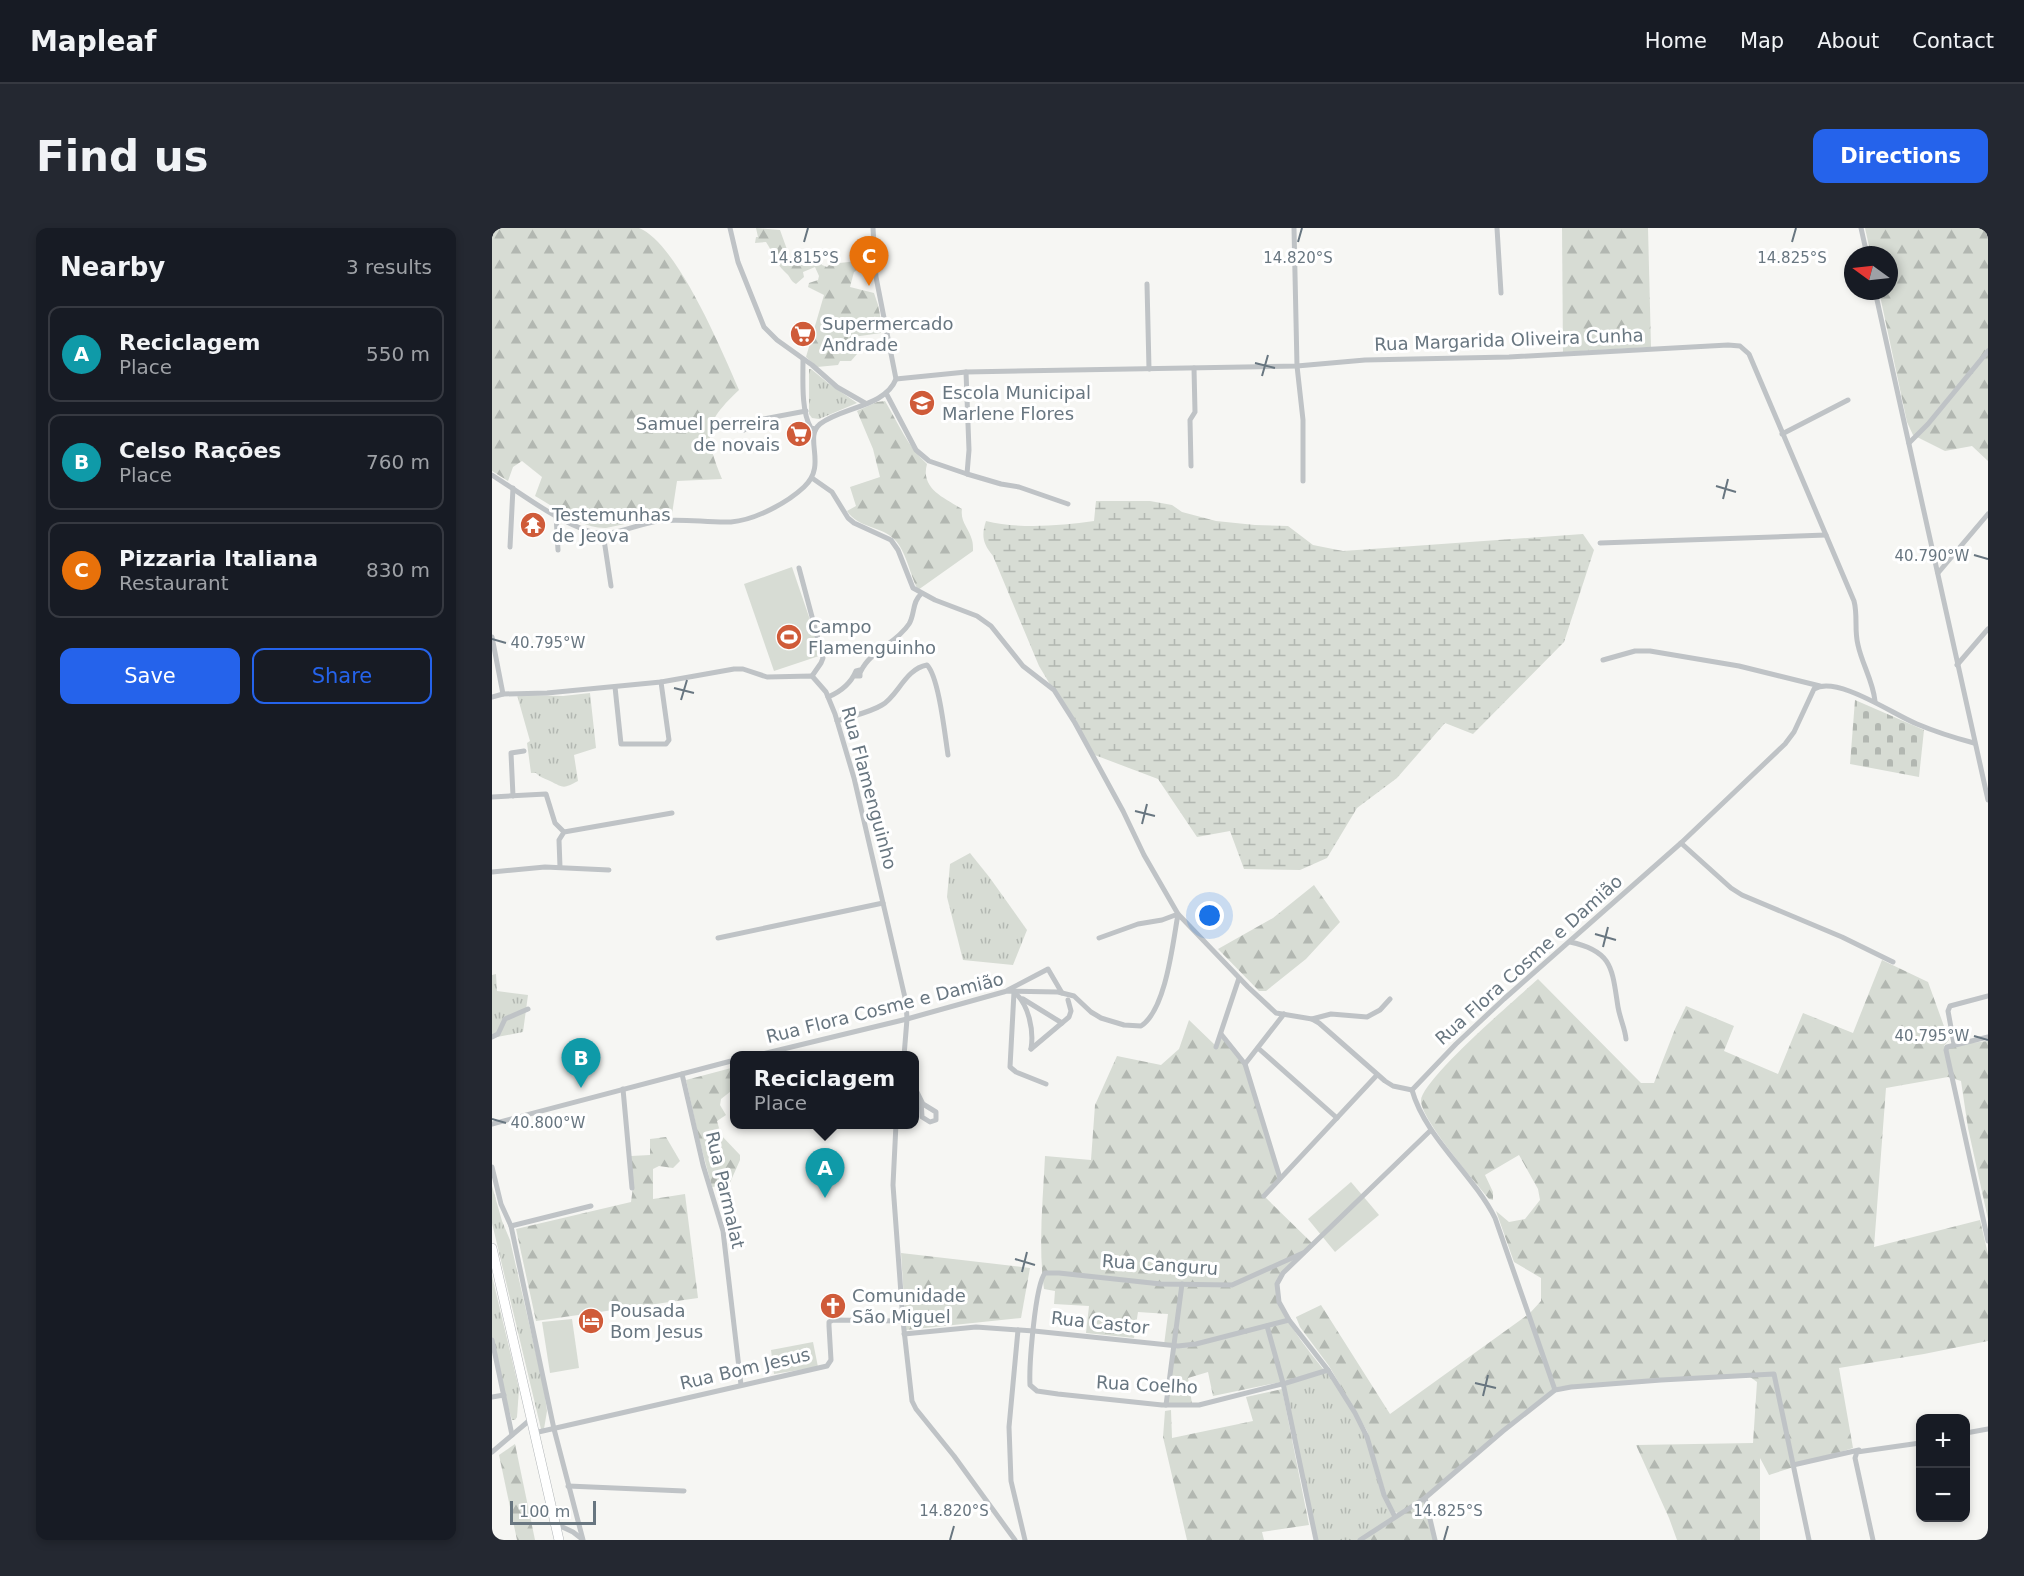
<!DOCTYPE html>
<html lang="en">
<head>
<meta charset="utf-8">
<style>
  :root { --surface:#171b24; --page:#242831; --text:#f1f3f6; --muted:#9ea1a6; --line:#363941; --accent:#2563eb }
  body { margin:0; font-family:"DejaVu Sans",sans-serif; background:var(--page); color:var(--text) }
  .controls { position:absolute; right:18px; bottom:18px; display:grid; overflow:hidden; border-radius:12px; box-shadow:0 3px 9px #0003 }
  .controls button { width:54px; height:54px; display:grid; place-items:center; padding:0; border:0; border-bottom:2px solid var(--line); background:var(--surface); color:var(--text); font:30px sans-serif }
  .compass { position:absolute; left:1352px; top:18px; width:54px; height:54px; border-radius:50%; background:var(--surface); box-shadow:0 3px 9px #0003; rotate:285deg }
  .scale { position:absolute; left:18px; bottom:15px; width:86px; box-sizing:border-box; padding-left:6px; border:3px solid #687680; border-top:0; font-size:16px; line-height:21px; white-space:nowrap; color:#687680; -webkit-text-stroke:4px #fff; paint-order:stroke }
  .you { position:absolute; left:718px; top:688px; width:21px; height:21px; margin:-15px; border:4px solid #fff; border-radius:50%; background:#1a73e8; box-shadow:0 0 0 9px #1a73e833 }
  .badge { display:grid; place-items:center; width:39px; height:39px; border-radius:50%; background:var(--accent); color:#fff; font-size:20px; font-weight:700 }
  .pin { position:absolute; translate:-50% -50px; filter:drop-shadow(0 2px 3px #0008) }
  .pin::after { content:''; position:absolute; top:32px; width:21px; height:18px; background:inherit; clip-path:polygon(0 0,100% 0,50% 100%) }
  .popup { position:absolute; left:238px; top:823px; width:189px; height:78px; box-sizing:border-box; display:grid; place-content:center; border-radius:12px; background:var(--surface); filter:drop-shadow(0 2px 4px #0005); font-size:20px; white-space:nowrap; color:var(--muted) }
  .popup b { font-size:22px; color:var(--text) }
  .popup::after { content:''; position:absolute; left:50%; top:100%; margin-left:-12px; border:12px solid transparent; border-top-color:var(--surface) }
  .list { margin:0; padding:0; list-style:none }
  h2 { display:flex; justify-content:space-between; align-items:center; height:78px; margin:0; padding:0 24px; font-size:26px }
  h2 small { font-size:20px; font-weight:400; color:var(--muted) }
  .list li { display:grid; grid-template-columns:39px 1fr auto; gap:18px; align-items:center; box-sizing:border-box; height:96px; margin:0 12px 12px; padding:0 12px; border:2px solid var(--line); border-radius:12px }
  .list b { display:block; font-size:22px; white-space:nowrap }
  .list p { margin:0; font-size:20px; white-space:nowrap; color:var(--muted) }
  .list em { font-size:20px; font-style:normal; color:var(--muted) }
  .actions { display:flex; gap:12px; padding:18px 24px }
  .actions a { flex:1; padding:14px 0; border:2px solid var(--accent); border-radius:12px; text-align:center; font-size:21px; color:var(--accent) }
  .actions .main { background:var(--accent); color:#fff }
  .map { position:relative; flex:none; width:1496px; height:1312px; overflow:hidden; border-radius:12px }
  header { display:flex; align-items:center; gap:36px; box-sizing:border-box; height:84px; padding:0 30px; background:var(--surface); border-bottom:2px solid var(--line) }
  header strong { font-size:28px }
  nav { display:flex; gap:33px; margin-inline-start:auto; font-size:21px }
  .intro { display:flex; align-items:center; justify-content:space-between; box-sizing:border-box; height:144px; padding:0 36px }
  h1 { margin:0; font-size:42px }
  .button { padding:15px 27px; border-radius:12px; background:var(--accent); color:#fff; font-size:21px; font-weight:700 }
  main { display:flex; gap:36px; padding:0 36px }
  aside { flex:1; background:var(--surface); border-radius:12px; box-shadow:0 3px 9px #0003 }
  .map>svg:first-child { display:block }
</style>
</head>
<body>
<header>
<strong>Mapleaf</strong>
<nav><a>Home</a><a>Map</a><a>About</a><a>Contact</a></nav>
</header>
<div class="intro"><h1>Find us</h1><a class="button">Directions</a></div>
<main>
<aside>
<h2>Nearby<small>3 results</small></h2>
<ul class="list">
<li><span class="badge" style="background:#0f9aa8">A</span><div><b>Reciclagem</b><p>Place</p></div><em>550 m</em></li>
<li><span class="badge" style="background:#0f9aa8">B</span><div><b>Celso Rações</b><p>Place</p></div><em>760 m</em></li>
<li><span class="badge" style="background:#e8710a">C</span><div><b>Pizzaria Italiana</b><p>Restaurant</p></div><em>830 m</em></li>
</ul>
<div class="actions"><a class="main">Save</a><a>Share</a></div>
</aside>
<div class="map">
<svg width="1496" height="1312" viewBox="0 0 1496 1312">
  <defs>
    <pattern id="grass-tufts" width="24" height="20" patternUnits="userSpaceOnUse" patternTransform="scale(1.5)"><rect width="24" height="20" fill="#d7dcd4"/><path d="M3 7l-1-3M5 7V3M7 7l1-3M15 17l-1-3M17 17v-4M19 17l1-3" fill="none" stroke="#b2b7b1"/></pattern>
    <pattern id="forest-firs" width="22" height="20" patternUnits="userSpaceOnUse" patternTransform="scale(1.5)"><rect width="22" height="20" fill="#d7dcd4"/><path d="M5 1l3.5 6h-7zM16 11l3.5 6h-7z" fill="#b2b7b1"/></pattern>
    <pattern id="wetland-marsh" width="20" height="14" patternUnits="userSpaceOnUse" patternTransform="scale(1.5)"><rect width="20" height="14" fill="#d7dcd4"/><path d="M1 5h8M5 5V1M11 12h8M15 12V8" fill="none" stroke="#b2b7b1"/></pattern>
    <pattern id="cemetery-stones" width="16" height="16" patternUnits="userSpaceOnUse" patternTransform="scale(1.5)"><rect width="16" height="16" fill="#d7dcd4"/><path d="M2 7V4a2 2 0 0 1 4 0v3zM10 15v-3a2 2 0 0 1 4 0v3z" fill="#b2b7b1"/></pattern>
  </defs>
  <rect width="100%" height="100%" fill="#f6f6f3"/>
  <!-- grass -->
  <g fill="url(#grass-tufts)">
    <polygon points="317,141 319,141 336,155 365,175 327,191 320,190 317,186"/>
    <path d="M98,465L104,520L82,527L86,553C71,561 72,560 58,553C52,550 49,550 44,545H39L35,515L38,513L25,467L71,468Z"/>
    <polygon points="478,625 498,650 535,702 521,737 471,732 455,669 458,636"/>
    <polygon points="4,746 5,763 36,767 31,804 0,810 0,747"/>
    <polygon points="0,958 10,993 18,1012 52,1161 55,1183 52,1201 49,1201 0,995"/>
    <polygon points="0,1048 27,1161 25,1189 23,1192 20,1192 13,1169 0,1109"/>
    <polygon points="836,1142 870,1199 892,1267 903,1289 868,1312 824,1312 791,1155"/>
  </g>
  <!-- forest -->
  <g fill="url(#forest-firs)">
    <path d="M0,0H147C185,15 230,123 247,162C211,196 212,206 230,251L185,253L180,286L114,300C89,301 65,280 43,268L50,249L30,233L21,239L16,253L0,243Z"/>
    <path d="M264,0L288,2L297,27L294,29L298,37L312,35L320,22L330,37L335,39L338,36L366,33L370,35L369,40L362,44L358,59L382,65L386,77L391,102L389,105L361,109L365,126L359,133H348L346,137L325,139L314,129L332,67L316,59L317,55L326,52L327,48L323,39L311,44L312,49L304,56C298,53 299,49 294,45C283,35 282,26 274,14L263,15L264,9H266Z"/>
    <polygon points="1070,0 1156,0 1159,119 1071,124"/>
    <polygon points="1373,0 1496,0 1496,233 1480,218 1453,223 1421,207 1415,194 1387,63 1397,63 1397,27 1379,27"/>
    <path d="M393,173C406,195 416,219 435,236C428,261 453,270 470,281C468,294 477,300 480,312C481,315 481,319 481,323L426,362C418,347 414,322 402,311C389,298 366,300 355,283L364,278L358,259L388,249L381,221L365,183L385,174Z"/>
    <polygon points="822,657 848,694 814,731 774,763 767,763 726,721 781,690"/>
    <path d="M1390,732L1436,754L1457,812L1452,818L1496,813V991L1476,900L1469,853L1456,849L1394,860L1382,1019L1488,992L1496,1026V1113L1432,1126L1347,1140L1361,1220L1277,1247L1268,1230V1312H1185L1177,1290L1144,1217L1261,1215L1265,1154L1254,1146L1066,1159L933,1270L942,1312H872L906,1285L902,1284L898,1280L875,1203L837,1138L808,1099L804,1089L829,1077L898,1186L1038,1085L1049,1073V1050L1022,1034L1004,983L1017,994L1033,991L1048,972L1046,961L1027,927L993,947L1001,964V972L997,971C982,952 930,893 929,873C928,853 1026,769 1046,751L1149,855H1162L1183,801L1194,778L1242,798L1232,823L1286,846L1311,785L1361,805Z"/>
    <path d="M697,792L724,818L729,806L754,838L788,950L772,968L821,1016C811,1025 798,1034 791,1045C772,1072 816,1121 832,1142L789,1154L721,1168L716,1144L696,1150L700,1176L674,1177L682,1118L672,1117L676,1086L646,1084L642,1110L594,1105L597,1078L562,1076L563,1063L552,1061C546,1017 551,972 553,928L599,932L603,877L625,828L669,837L687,821Z"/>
    <polygon points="243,839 243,860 229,871 228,877 234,887 225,893 229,907 248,927 248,932 237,957 220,959 207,911 194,852"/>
    <polygon points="174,909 188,933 181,940 167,938 161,941 161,971 193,966 206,1070 44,1093 24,1001 139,974 141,959 139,928 158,927 158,911"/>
    <polygon points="409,1025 538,1040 529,1090 414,1102"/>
    <polygon points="790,1161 817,1297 770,1304 772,1312 695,1312 671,1209 673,1183 679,1182 680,1210 761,1193 754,1169"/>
    <polygon points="23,1216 43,1312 25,1312 7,1227"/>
  </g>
  <!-- wetland -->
  <path fill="url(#wetland-marsh)" d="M604,273H658L680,277L690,284L724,293L763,297L796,298L821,317L851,323L1091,306L1102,322L1072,414L981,506L953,495L905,550L865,580L835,630L808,642L752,641L738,603L705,609L666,551L600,526L547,438L501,328C491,316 489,308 494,293C527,301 567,298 602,293Z"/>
  <!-- cemetery -->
  <polygon fill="url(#cemetery-stones)" points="1363,472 1432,502 1427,549 1358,536"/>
  <!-- park -->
  <g fill="#d7dcd4">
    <polygon points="300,339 330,427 282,443 252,356"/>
    <polygon points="859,954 887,987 843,1024 816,991"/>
    <polygon points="80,1091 87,1140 58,1145 50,1094"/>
    <polygon points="321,1114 326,1139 282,1146 279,1122"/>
  </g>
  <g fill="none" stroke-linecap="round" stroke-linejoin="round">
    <!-- highway casing -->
    <g stroke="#b2b6b8" stroke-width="10">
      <polyline id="highway" points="0,1020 67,1312"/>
    </g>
    <!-- street -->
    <g stroke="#bfc3c6" stroke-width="5">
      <polyline points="238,0 246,34 272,99 285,112 320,137 345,159 373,175"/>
      <polyline points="802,0 805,138 811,192 811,253"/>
      <polyline points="1005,0 1009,65"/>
      <polyline points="1369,0 1375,27"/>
      <polyline points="655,56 657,141"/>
      <polyline points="1383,63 1496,572"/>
      <path d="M311,132C311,151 309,184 319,200L323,201"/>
      <path d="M404,151L474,144L805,138L873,132L1017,129L1236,117L1248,118L1257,126L1362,373C1366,388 1362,402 1366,417C1370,436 1381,453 1383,473"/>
      <polyline points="394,165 424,222 437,233 475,246 477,222 474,144"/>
      <polyline points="252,202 266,192 314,183"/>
      <polyline points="1290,206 1356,172"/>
      <polyline points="1417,215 1436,196 1496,123"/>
      <polyline points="699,238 698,192 703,184 702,140"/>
      <polyline points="475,246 509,256 527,259 576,276"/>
      <path d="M0,247C30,266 66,294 99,304C120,310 145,296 166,293C191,290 215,295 239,294C263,292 295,275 312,259C336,237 311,210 328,196C350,179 393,179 404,151L384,49L381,0"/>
      <polyline points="320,250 340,264 356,290 362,295 399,312 406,322 421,360 443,372 485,388 499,398 531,438 562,462 583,495 631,583 652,627 686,686 670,692 646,696 607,710"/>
      <polyline points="64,287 66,322"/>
      <polyline points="111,305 119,358"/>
      <polyline points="1108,315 1334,307"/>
      <polyline points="18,319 21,260"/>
      <polyline points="307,340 331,430 329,435 320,448"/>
      <polyline points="1446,345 1496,286"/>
      <polyline points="0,409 11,466"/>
      <polyline points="1111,432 1143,423 1158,423 1247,438 1328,458"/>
      <polyline points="1465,437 1496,401"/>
      <path d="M369,443C379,422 404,416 417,396C423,386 420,374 429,366"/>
      <polyline points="123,459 129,516 174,516 177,512 169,454"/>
      <polyline points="0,469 11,466 55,465 169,454 242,441 251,441 275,449 320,448 334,464 343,486 362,550 414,774 415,791 412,828"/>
      <path d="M336,469C348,464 359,455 364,443L368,442V448H362"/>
      <path d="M345,493C359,488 377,485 390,477C406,468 413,441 435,437C447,449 453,508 456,527"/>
      <polyline points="21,568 19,525 32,523"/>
      <polyline points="0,569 54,566 63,595 72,604"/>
      <polyline points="1189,615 1239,660 1250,667 1350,709 1401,734"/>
      <polyline points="68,639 67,612 72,604 180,585"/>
      <polyline points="0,644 53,639 117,642"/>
      <polyline points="226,710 391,675"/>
      <path d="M1078,714C1121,723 1120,741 1126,779C1128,791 1133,800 1134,811"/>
      <polyline points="516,762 556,741 570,765"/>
      <polyline points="522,764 518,839 524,844 554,856"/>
      <path d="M522,764C537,776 542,803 539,821"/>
      <polyline points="531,771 570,795"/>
      <polyline points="820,791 839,786 875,789 888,782 898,771"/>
      <polyline points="729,806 753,836 788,950"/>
      <polyline points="0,809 6,806 13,791 36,781"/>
      <polyline points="1496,809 1455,819 1454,822 1496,1013"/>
      <polyline points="1462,816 1456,783 1458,778 1496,768"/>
      <polyline points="724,819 747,750"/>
      <polyline points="766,820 845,890"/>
      <polyline points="539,821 577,789 579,783 576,772"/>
      <path d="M262,828L415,791L515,763L566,764L582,768L599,784L609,790L632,797L649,798C674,782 681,714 686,686L756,759L784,785L820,791L827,795L893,853L901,858L920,862L964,816L1012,771L1189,615L1293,516L1302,504L1322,461C1345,447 1402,487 1425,496C1444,504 1463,510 1482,515"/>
      <polyline points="753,836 792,786"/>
      <polyline points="190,846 211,937 231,1003 249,1157"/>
      <polyline points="423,860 431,876 444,884 444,892 438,894 430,889 429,872"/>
      <polyline points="131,861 140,960"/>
      <path d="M920,862C933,909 981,946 1003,990L1063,1162"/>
      <polyline points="0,896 243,832"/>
      <polyline points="404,896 401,957 411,1093 420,1173 424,1181 462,1228 523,1312"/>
      <polyline points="0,939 9,976 19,998 62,1201 91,1312"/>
      <polyline points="772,968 885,847"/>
      <polyline points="19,998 99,978"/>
      <path d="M811,1025L740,1057L669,1056L567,1045H553C543,1057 537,1138 538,1157L545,1163L566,1166L670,1177H707L794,1155L836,1142"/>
      <polyline points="775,1098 791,1155 824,1312"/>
      <polyline points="526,1102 517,1199 519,1253 533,1312"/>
      <polyline points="412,1106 484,1099 542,1103 686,1118 704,1116 797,1092"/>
      <polyline points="0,1112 20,1207"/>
      <polyline points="0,1169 12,1167"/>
      <polyline points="674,1177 690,1056"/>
      <polyline points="42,1205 335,1138 339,1132 337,1098 337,1094 341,1092 411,1093"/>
      <polyline points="1474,1205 1496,1201"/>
      <polyline points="0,1224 39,1191"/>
      <polyline points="1301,1237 1367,1222"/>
      <polyline points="76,1258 192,1263"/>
      <polyline points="933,1270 943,1312"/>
      <polyline points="903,1289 892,1267 875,1209 863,1185 836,1142 797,1092 787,1074 785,1056 791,1045 939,902"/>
      <polyline points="64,1296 81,1304 90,1311"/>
      <polyline points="868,1312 933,1270 1011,1203 1063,1162 1079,1159 1169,1152 1282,1146 1317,1312"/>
      <polyline points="1381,1312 1363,1230 1365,1224 1428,1215"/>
    </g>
    <!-- highway -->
    <use href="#highway" stroke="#fff" stroke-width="9"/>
  </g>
  <!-- ticks -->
  <path fill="none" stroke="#687680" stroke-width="2" d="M312,14L316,0M806,14L810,0M1300,14L1304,0M763,135L783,140M770,148L776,127M1224,258L1244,264M1231,271L1236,251M1482,327L1496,331M0,411L14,415M182,460L202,465M189,472L195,452M643,583L663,588M650,596L655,576M1103,706L1124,712M1111,719L1116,699M1482,808L1496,812M0,891L14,895M523,1031L543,1037M530,1044L535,1024M983,1155L1004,1160M991,1168L996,1147M458,1312L462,1298M952,1312L956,1298"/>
  <!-- icons -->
  <defs>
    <g id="supermarket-disc" transform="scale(1.35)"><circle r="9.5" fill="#cf5b39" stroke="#fff"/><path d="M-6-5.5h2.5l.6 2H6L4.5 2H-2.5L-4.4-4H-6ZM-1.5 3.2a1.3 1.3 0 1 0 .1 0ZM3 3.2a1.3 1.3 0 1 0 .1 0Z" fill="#fff"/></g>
    <g id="school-disc" transform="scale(1.35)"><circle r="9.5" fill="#cf5b39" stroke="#fff"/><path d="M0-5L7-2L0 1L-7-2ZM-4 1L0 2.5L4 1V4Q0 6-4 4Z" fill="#fff"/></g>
    <g id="temple-disc" transform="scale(1.35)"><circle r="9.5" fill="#cf5b39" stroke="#fff"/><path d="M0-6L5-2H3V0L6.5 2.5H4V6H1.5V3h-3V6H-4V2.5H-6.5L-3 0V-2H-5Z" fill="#fff"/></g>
    <g id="stadium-disc" transform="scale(1.35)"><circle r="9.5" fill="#cf5b39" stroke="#fff"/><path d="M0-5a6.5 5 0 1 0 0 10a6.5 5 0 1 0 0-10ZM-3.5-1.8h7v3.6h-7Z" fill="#fff"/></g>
    <g id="church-disc" transform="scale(1.35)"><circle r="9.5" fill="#cf5b39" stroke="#fff"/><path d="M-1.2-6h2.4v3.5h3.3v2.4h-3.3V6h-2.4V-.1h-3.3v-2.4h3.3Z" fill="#fff"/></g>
    <g id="hotel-disc" transform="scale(1.35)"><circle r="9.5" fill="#cf5b39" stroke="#fff"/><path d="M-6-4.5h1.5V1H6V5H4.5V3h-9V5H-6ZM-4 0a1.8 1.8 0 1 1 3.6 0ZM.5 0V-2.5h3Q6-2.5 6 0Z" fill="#fff"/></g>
  </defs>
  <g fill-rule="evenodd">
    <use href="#supermarket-disc" x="311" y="106"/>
    <use href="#school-disc" x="430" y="175"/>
    <use href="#supermarket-disc" x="307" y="206"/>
    <use href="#temple-disc" x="41" y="297"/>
    <use href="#stadium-disc" x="297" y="409"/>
    <use href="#church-disc" x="341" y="1078"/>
    <use href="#hotel-disc" x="99" y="1093"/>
  </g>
  <g text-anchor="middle" stroke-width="6" stroke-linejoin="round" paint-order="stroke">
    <!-- poi labels -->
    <g font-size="18" fill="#687680" stroke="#fff" text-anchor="start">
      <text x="330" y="102">Supermercado<tspan x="330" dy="21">Andrade</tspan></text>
      <text x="450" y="171">Escola Municipal<tspan x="450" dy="21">Marlene Flores</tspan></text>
      <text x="288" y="202" text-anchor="end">Samuel perreira<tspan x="288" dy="21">de novais</tspan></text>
      <text x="60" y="293">Testemunhas<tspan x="60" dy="21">de Jeova</tspan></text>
      <text x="316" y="405">Campo<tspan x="316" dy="21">Flamenguinho</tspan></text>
      <text x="360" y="1074">Comunidade<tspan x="360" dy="21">São Miguel</tspan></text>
      <text x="118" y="1089">Pousada<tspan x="118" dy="21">Bom Jesus</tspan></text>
    </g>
    <!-- street labels -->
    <g font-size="18" fill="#687680" stroke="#fff">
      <text transform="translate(1017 112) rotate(-2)" y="6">Rua Margarida Oliveira Cunha</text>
      <text transform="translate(377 560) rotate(75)" y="6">Rua Flamenguinho</text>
      <text transform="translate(1037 732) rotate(-42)" y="6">Rua Flora Cosme e Damião</text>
      <text transform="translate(393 780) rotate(-14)" y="6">Rua Flora Cosme e Damião</text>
      <text transform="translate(233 962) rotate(77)" y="6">Rua Parmalat</text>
      <text transform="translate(668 1037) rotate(4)" y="6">Rua Canguru</text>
      <text transform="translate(608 1095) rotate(6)" y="6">Rua Castor</text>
      <text transform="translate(253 1141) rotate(-13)" y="6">Rua Bom Jesus</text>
      <text transform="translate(655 1157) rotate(3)" y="6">Rua Coelho</text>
    </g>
  </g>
  <g font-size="15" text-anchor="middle" fill="#687680" stroke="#fff" stroke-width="6" stroke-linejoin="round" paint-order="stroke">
    <text x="312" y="35">14.815°S</text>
    <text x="806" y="35">14.820°S</text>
    <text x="1300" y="35">14.825°S</text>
    <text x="1440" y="333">40.790°W</text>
    <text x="56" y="420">40.795°W</text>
    <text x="1440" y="813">40.795°W</text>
    <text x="56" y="900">40.800°W</text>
    <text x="462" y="1288">14.820°S</text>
    <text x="956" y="1288">14.825°S</text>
  </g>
</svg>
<div class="controls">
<button>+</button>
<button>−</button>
</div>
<svg class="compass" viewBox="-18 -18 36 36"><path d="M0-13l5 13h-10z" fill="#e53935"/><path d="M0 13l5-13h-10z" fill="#9ea1a6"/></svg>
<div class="scale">100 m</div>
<div class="you"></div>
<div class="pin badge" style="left:333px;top:970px;background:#0f9aa8">A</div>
<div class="popup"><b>Reciclagem</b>Place</div>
<div class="pin badge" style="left:89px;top:860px;background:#0f9aa8">B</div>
<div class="pin badge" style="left:377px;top:58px;background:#e8710a">C</div>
</div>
</main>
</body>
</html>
